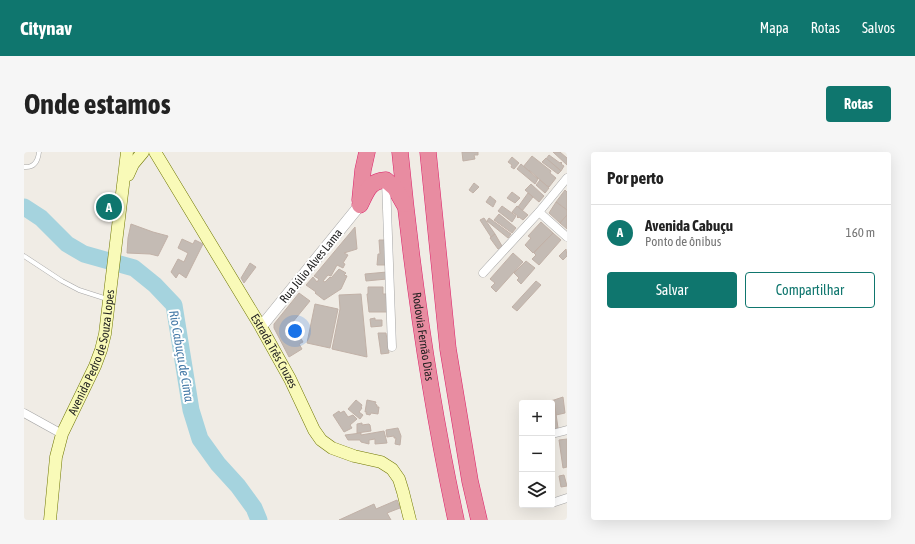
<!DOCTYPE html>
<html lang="pt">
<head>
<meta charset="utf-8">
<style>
  :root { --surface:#fff; --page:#f6f6f6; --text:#222; --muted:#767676; --line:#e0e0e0; --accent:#0f766e }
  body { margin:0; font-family:"Asap Condensed",sans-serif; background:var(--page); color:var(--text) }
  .controls { position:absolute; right:12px; bottom:12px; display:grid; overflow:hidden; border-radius:4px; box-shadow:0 4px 16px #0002 }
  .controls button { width:36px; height:36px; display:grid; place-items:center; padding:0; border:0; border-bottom:1px solid var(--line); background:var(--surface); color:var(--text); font:20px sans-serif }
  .you { position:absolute; left:271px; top:179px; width:14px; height:14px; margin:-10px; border:3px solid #fff; border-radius:50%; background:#1a73e8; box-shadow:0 0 0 6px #1a73e833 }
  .badge { display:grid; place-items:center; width:26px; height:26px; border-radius:50%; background:var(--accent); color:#fff; font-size:13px; font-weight:700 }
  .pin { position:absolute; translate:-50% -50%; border:2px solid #fff; box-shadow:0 1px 4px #0006 }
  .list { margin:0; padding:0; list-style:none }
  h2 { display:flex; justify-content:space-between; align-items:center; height:52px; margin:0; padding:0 16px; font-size:17px }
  h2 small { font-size:13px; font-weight:400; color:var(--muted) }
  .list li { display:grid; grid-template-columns:26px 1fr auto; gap:12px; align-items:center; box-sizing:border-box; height:56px; padding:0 16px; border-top:1px solid var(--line) }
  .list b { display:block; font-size:15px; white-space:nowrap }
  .list p { margin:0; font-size:13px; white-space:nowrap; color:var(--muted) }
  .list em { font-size:13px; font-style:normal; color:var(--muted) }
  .actions { display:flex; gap:8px; padding:12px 16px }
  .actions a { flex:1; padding:9px 0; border:1px solid var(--accent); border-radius:4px; text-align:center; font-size:14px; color:var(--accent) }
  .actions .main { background:var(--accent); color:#fff }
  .icon { flex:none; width:22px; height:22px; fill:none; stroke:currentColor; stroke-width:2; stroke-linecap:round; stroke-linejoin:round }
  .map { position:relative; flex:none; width:543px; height:368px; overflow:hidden; border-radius:4px }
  header { display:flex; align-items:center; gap:24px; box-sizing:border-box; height:56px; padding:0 20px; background:var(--accent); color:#fff }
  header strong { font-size:19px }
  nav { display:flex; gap:22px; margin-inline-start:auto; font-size:14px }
  .intro { display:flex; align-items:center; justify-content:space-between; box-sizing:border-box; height:96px; padding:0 24px }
  h1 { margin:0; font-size:28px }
  .button { padding:10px 18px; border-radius:4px; background:var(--accent); color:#fff; font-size:14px; font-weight:700 }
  main { display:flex; gap:24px; padding:0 24px }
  aside { flex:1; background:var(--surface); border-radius:4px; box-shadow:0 4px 16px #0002 }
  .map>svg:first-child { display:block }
</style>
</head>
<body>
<header>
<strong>Citynav</strong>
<nav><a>Mapa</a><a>Rotas</a><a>Salvos</a></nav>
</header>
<div class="intro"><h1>Onde estamos</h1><a class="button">Rotas</a></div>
<main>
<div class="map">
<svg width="543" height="368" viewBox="0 0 543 368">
  <rect width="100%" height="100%" fill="#f0ece5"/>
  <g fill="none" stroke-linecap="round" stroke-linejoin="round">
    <!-- river -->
    <polyline stroke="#a5d3de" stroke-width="17" points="0,55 17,66 43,92 60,102 110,116 131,133 150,153 167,258 176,287 194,312 214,334 230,356 235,368"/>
  </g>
  <!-- building -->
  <g fill="#c4bbb4" stroke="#c1b1a7">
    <polygon points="438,0 454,0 454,3 450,3 451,7 439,9"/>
    <polygon points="529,0 536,0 543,6 543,13"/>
    <polygon points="525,3 536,11 537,10 538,11 537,12 540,14 537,19 522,7"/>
    <polygon points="508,4 527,19 526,21 532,26 525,35 524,34 523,34 505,18 505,19 499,15"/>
    <polygon points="488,5 495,11 490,17 487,15 488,13 484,10"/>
    <polygon points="522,6 537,19 534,22 518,10"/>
    <polygon points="497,12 514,27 511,32 493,17"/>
    <polygon points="516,28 525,36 521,41 512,33"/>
    <polygon points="450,31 455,35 449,41 445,38"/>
    <polygon points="507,32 520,44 515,50 501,38"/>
    <polygon points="541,38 543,40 543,58 532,50"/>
    <polygon points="488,40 496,46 491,51 483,46"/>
    <polygon points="504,41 509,45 498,59 494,55"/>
    <polygon points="466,44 472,49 469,55 462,50"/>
    <polygon points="532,50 543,58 543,63 536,71 525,61"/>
    <polygon points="478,54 492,64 488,70 474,59"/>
    <polygon points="493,54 504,63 499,68 495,65 494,66 493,65 494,64 488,60"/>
    <polygon points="475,62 492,76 488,81 470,68"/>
    <polygon points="543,63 543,77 536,71"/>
    <polygon points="460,66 471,82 467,85 456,68"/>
    <polygon points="465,66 487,82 484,86 463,69"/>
    <polygon points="517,70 529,81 509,101 501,93 507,86 504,84"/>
    <polygon points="107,72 129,80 144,84 134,104 126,102 103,101 104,86"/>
    <polygon points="331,75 333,97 320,101 324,103 319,111 321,112 319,116 313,113 307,124 304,123 299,129 301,130 306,125 307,126 315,117 322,121 320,123 323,124 317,137 300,148 291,141 292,140 282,133 289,125 293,130 295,127 290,124"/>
    <polygon points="529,81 537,88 515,113 508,107 512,103 510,101"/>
    <polygon points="471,82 478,94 474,97 466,86"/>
    <polygon points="158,87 169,92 171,88 179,92 162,126 155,121 152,126 147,120 154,107 160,110 164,101 154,96"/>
    <polygon points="355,88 362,88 363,113 353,113 354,102 356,102"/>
    <polygon points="542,97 543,104 539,108 535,104"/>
    <polygon points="489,101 499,110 472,140 467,135 471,131 466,127"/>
    <polygon points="502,109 511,116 497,132 493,128 495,126 490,121"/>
    <polygon points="226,111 232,115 220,131 217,126"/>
    <polygon points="363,120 363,127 342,129 341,122"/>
    <polygon points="512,129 517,133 493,159 488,155"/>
    <polygon points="344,135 359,135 359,142 363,142 363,160 345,160 343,142 344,142"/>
    <polygon points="275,141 286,149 268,171 279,190 275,192 278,197 265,205 250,176 250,172"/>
    <polygon points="337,142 343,205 308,197 316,157 315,143"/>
    <polygon points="291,152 314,157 306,196 283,191"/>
    <polygon points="351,166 351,168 358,168 358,174 347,175 346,167"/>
    <polygon points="354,181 362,181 365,201 357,202"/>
    <polygon points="539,245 541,261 532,263 530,248"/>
    <polygon points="332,248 338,253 337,255 338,256 335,260 339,263 336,267 324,257"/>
    <polygon points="343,248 352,250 351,252 353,253 353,255 355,255 354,262 347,261 346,263 342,262 343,260 341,260"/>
    <polygon points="530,248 534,276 528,277 528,251 521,251 521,250"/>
    <polygon points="315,259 316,261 320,259 324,265 329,263 333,267 326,273 328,276 320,280 309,263"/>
    <polygon points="338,271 338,273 345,272 346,273 347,279 333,281 333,272"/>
    <polygon points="374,276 377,284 376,293 371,292 372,286 370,286 370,284 363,285 362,278"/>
    <polygon points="360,279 363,291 351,292 351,287 345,288 345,292 337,290 336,288 324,288 321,283 337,281 337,283"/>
    <polygon points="543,287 543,315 539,316 535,288"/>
    <polygon points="540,323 543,334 537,335 535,324"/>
    <polygon points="373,348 376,356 363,361 367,368 315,368 350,352 352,357"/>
  </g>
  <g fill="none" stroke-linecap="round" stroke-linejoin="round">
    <!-- service casing -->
    <g stroke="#a6a6a6" stroke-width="5">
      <g id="service">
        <path d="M0,15C10,16 14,9 15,0"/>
        <polyline points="0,104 38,129 55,138 83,147"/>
      </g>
    </g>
    <!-- minor casing -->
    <g stroke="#a6a6a6" stroke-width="9">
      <g id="minor">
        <polyline points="362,29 368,195"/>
        <polyline points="515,60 543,85"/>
        <polyline points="459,121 515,60 543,26"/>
        <polyline points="0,261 38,282"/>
        <polyline points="528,282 543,278"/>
        <polyline points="528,351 543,346"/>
      </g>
    </g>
    <!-- tertiary casing -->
    <g stroke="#a6a6a6" stroke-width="12">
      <polyline id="tertiary" points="237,175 336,53"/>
    </g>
    <!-- secondary casing -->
    <g stroke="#707704" stroke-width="13">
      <g id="secondary">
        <path id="s1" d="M131,0L237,175L266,227L290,278L297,288L308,296L330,304L357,310L368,317L375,327L379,340L386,368"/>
        <polyline points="104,23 109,12 119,0"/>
        <path id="s2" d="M26,368L32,305L38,282L71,214L77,198L81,182L103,0"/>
      </g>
    </g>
    <!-- motorway casing -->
    <g stroke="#dc236a" stroke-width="17">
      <g id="motorway">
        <path id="s3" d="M376,0C388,123 406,247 432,368"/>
        <polyline points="404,0 424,197 446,329 455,368"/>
        <polyline points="336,48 339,18 343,0"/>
        <path d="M336,53C343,39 345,29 362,28L371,36L380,52"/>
      </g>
    </g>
    <!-- service -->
    <use href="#service" stroke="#fff" stroke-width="4"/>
    <!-- minor -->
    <use href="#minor" stroke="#fff" stroke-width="8"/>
    <!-- tertiary -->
    <use href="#tertiary" stroke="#fff" stroke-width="11"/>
    <!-- secondary -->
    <use href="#secondary" stroke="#f9fab8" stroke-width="12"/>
    <!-- motorway -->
    <use href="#motorway" stroke="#e88ca1" stroke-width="16"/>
  </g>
  <g text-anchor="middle" stroke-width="4" stroke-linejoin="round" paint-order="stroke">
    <!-- street labels -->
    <g font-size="12" fill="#1f1f1f" stroke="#fff">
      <text transform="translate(287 114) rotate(-51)" y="4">Rua Júlio Alves Lama</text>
      <text dy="4" stroke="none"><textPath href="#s3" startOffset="186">Rodovia Fernão Dias</textPath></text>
      <text dy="4" stroke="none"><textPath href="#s2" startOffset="175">Avenida Pedro de Souza Lopes</textPath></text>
      <text dy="4" stroke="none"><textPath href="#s1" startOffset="232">Estrada Três Cruzes</textPath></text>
    </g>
    <!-- water labels -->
    <g font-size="13" font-style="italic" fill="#477ba8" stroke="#fff">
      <text transform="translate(158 204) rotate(80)" y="5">Rio Cabuçu de Cima</text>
    </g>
  </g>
</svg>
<div class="controls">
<button>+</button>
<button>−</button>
<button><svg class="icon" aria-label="layers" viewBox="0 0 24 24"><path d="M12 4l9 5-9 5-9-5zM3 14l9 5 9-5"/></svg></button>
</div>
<div class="you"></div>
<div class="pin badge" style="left:85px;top:55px">A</div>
</div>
<aside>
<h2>Por perto<small></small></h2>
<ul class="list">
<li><span class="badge">A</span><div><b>Avenida Cabuçu</b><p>Ponto de ônibus</p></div><em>160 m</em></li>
</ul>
<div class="actions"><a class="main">Salvar</a><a>Compartilhar</a></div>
</aside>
</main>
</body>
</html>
